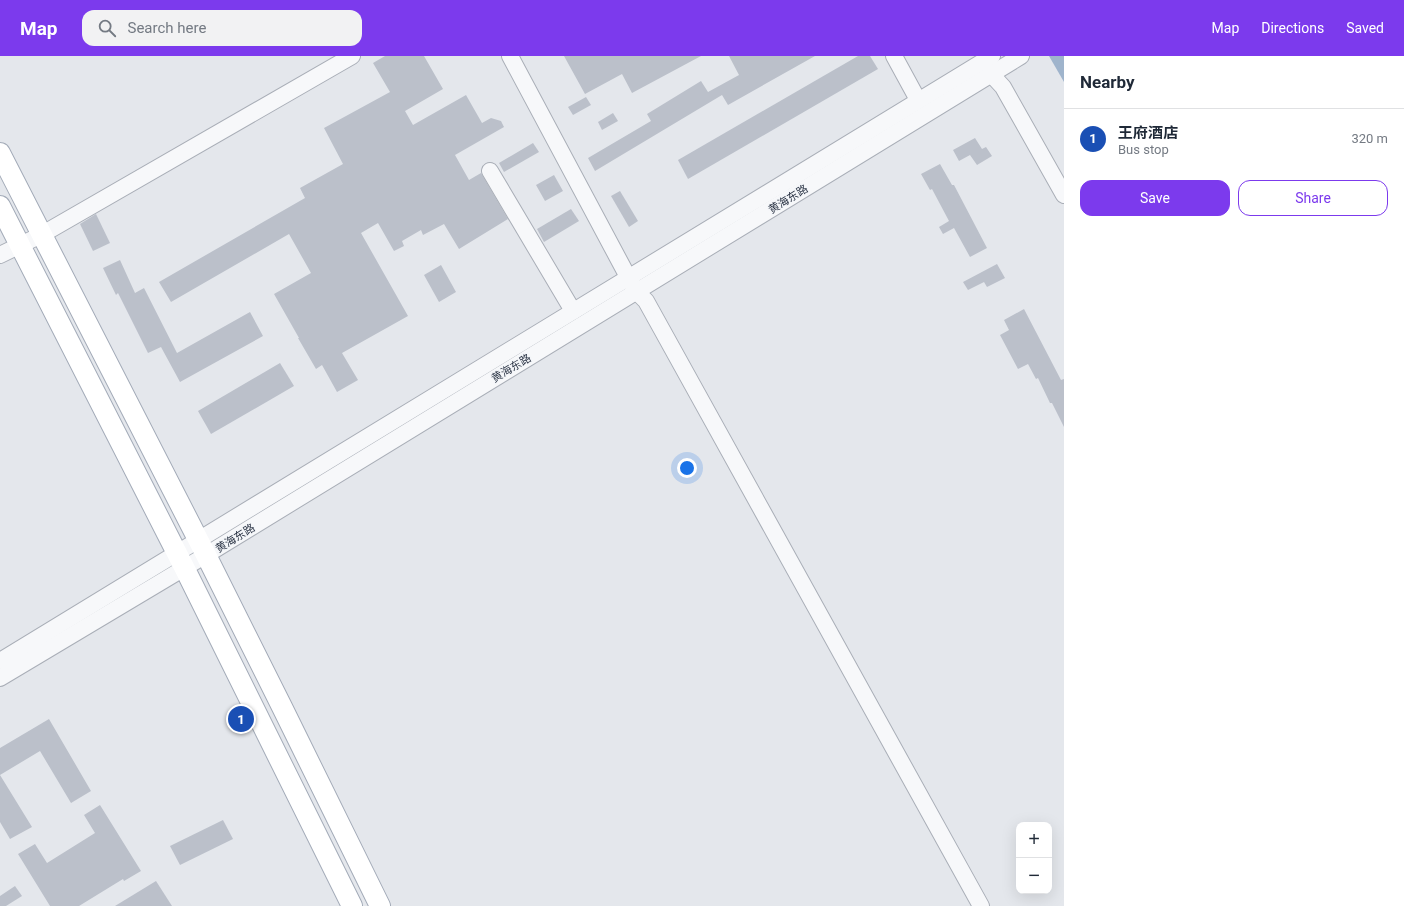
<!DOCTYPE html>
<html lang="en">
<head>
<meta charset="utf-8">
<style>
  :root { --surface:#fff; --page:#f2f2f3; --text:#1f2937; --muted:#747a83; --line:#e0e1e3; --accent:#7c3aed }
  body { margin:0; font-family:Roboto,"Noto Sans SC",sans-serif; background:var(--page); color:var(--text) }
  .controls { position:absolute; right:12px; bottom:12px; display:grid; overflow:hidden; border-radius:8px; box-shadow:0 4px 16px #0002 }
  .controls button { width:36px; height:36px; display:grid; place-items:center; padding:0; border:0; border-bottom:1px solid var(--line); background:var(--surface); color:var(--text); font:20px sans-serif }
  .you { position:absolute; left:687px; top:412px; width:14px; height:14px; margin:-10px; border:3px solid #fff; border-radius:50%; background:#1a73e8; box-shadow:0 0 0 6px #1a73e833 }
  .badge { display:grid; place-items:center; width:26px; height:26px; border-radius:50%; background:var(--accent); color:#fff; font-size:13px; font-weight:700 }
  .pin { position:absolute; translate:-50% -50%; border:2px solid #fff; box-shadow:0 1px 4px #0006 }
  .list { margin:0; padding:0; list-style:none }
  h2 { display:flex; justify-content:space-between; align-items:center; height:52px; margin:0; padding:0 16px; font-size:17px }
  h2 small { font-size:13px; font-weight:400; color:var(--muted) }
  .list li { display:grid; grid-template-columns:26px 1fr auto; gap:12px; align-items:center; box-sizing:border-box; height:60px; padding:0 16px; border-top:1px solid var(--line) }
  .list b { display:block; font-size:15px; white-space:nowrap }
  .list p { margin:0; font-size:13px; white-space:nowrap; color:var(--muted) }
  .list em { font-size:13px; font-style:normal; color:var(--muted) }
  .actions { display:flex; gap:8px; padding:12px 16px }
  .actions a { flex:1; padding:9px 0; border:1px solid var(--accent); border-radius:12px; text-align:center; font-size:14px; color:var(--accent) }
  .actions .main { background:var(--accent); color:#fff }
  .icon { flex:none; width:22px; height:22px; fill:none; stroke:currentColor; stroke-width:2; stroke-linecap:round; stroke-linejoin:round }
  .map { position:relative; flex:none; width:1064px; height:850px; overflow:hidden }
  header { display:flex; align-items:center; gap:24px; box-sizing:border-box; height:56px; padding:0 20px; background:var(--accent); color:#fff }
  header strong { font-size:19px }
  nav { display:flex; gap:22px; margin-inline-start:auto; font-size:14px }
  .search { width:280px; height:36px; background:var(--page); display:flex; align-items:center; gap:10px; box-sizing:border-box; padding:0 14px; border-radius:12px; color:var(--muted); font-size:15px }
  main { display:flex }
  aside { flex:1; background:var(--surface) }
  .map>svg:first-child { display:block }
</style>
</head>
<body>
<header>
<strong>Map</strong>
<div class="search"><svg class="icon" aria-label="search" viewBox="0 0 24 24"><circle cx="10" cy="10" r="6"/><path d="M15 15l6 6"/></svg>Search here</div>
<nav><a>Map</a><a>Directions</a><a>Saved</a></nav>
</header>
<main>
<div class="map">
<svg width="1064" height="850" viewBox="0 0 1064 850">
  <rect width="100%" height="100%" fill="#e4e7ec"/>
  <!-- water -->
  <polygon fill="#9fb4cc" points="1049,0 1064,0 1064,26"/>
  <!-- building -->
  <g fill="#bbc0ca">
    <polygon points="385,0 424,0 443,33 405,55 413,69 466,39 482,67 491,62 501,65 504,71 455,99 469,124 481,117 508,163 459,193 444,168 423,179 421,174 402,185 404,190 394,195 378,167 361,177 408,260 342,297 358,324 337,336 322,309 316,313 298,282 299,282 274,238 311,217 289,178 171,246 159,226 305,142 300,132 343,108 324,72 390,36 373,7"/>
    <polygon points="564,0 701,0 632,37 622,18 585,38"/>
    <polygon points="729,0 815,0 728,49 722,39 595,115 588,102 651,65 647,58 701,25 708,36 739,19"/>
    <polygon points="858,0 870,0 878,13 688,123 678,104"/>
    <polygon points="586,41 591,49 573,59 568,51"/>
    <polygon points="613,57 618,65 602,74 598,66"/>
    <polygon points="975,82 982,93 986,91 992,100 977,109 970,99 959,105 953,94"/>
    <polygon points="533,87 539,96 504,116 499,107"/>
    <polygon points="940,108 952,129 954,129 987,192 970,201 954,172 943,178 939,171 949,165 932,133 930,134 921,118"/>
    <polygon points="554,119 563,135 545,145 536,129"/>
    <polygon points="620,135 638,165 629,171 611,140"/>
    <polygon points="571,153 579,165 544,186 537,173"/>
    <polygon points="96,158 110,187 93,195 80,168"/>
    <polygon points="120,204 135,237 144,232 177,297 250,256 263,280 180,326 161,291 148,297 118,237 116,239 103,212"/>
    <polygon points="997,208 1005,222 987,231 984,226 968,234 963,226"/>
    <polygon points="441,209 456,236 439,246 424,219"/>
    <polygon points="1024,253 1061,324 1064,323 1064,371 1052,347 1050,347 1038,322 1036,323 1028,308 1018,313 1000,279 1009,274 1004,264"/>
    <polygon points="280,307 294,330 211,378 198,355"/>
    <polygon points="49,663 91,735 71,747 40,695 0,719 32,771 10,783 0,766 0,692"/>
    <polygon points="100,749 141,815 124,825 123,823 79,850 50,850 18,798 35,788 47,807 95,777 84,759"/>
    <polygon points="223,764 233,783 180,809 170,790"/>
    <polygon points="156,825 172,850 115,850"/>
    <polygon points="15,830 22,840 6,850 0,850 0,840"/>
  </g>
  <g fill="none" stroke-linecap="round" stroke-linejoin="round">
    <!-- minor casing -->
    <g stroke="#a9aeb7" stroke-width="18">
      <g id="minor">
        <polyline points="510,0 628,221 637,236 646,245 981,850"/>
        <polyline points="894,0 918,44"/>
        <polyline points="991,18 1003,31 1064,139"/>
        <polyline points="490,115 573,255"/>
        <polyline points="0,199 41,179 352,0"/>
        <polyline points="0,605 992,0"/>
        <polyline points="0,622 206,499 1021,0"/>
      </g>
    </g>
    <!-- major casing -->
    <g stroke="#a3abb8" stroke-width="22">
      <g id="major">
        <polyline points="0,97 206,499 282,651 380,850"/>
        <polyline points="0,150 184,511 352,850"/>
      </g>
    </g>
    <!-- minor -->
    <use href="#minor" stroke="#f7f8fa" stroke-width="16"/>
    <!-- major -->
    <use href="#major" stroke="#fff" stroke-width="20"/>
  </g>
  <g text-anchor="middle" stroke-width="3" stroke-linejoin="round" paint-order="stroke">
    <!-- street labels -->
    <g font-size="11" fill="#2b3445" stroke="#f4f6f9">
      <text transform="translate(788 143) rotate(-32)" y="4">黄海东路</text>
      <text transform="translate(511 312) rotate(-31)" y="4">黄海东路</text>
      <text transform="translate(235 482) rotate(-32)" y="4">黄海东路</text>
    </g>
  </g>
</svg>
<div class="controls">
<button>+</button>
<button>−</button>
</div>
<div class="you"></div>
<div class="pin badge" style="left:241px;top:663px;background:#1a4fb4">1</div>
</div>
<aside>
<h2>Nearby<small></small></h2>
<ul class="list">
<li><span class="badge" style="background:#1a4fb4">1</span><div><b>王府酒店</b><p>Bus stop</p></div><em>320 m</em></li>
</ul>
<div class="actions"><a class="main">Save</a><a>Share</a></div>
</aside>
</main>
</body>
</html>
